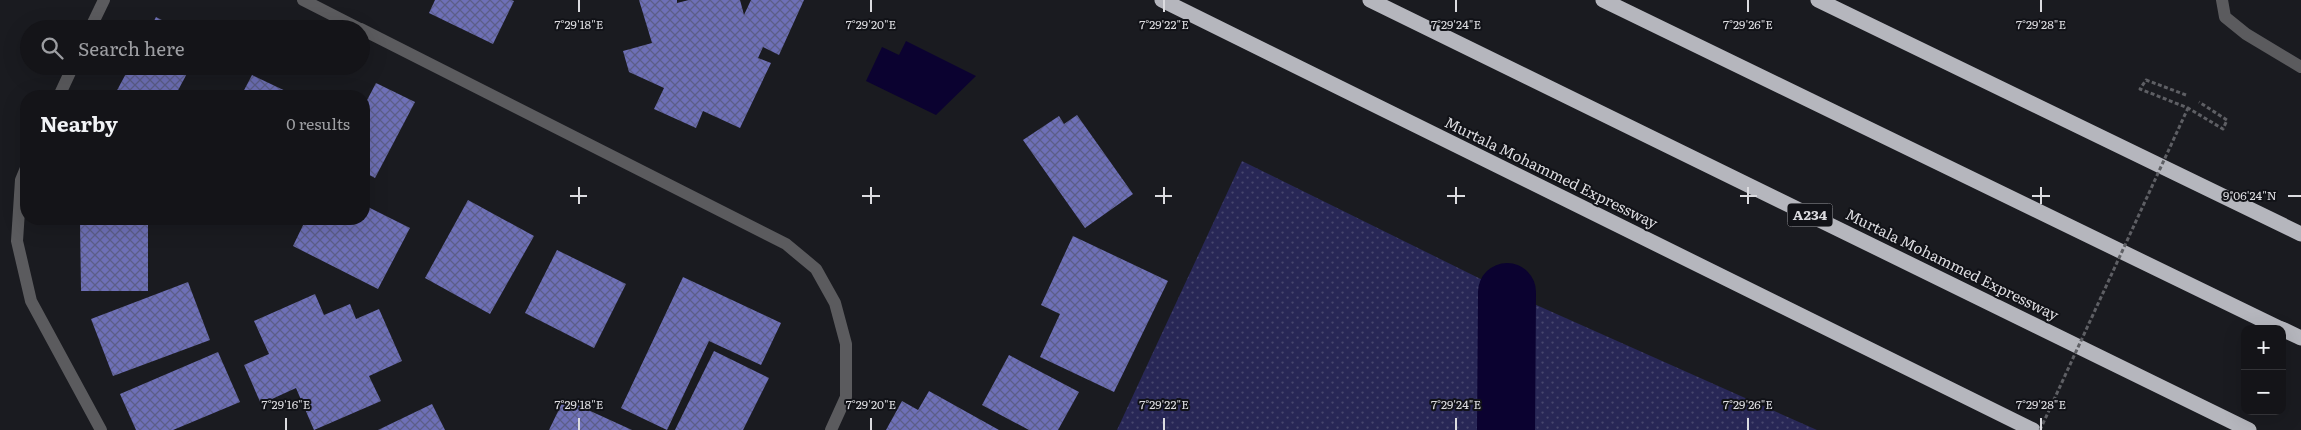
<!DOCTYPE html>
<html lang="en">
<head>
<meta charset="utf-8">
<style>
  :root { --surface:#141418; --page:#1d1d21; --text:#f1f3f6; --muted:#9d9ea2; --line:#333337 }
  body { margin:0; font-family:Literata,serif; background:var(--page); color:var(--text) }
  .controls { position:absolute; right:15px; bottom:15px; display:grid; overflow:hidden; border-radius:10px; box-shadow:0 5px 20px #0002 }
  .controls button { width:45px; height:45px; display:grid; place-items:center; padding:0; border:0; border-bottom:1px solid var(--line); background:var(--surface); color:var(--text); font:25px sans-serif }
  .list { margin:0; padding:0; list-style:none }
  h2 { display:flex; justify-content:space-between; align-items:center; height:65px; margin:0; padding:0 20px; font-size:21px }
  h2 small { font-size:16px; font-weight:400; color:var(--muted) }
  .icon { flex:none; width:28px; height:28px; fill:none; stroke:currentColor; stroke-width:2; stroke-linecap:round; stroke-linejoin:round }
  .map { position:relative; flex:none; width:2301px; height:430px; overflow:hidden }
  .search { position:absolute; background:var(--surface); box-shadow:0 5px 20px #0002; left:20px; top:20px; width:350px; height:55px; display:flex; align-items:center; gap:12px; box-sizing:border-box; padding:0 18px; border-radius:28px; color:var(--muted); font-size:19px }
  .panel { position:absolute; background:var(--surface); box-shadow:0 5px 20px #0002; left:20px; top:90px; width:350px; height:135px; border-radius:20px }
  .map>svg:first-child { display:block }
</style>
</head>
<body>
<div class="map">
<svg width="2301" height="430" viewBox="0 0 2301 430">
  <defs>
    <pattern id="grass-dots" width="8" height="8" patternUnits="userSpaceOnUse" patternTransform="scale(1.25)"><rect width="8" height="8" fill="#282756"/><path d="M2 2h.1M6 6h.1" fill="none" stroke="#47466e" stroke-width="1.8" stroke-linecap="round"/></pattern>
    <pattern id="building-cross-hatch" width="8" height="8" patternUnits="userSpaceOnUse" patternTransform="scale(1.25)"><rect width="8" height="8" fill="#6e70b7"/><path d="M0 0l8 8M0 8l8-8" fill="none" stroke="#5c5e89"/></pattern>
  </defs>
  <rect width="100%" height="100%" fill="#1a1b20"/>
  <!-- grass -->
  <polygon fill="url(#grass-dots)" points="1242,161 1507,292 1817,430 1117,430"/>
  <!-- water -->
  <polygon fill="#0b0230" points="906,41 976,76 936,115 866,81 882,47 899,55"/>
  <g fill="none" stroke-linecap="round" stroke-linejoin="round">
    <!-- river -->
    <polyline stroke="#0b0230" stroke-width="58" points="1506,430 1507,292"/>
  </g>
  <!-- building -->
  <g fill="url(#building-cross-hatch)">
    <polygon points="435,0 511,0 514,1 493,44 429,13"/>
    <polygon points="639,0 677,0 677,3 689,0 740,0 744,15 751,0 804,0 779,55 763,47 758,58 771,63 740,128 703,111 696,128 654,109 664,88 629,72 623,51 652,43"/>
    <polygon points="156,17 179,29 150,29"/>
    <polygon points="130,66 191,66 175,96 114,96"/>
    <polygon points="252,75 294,95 294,96 241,96"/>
    <polygon points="376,83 415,102 375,178 364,172 364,106"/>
    <polygon points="1077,115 1133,194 1085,228 1023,140 1059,116 1064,124"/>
    <polygon points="468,200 534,236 490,314 425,278"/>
    <polygon points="364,205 410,228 378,289 293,246 306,219 364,219"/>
    <polygon points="80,219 148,219 148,291 81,291"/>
    <polygon points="1073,236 1168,281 1114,392 1040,357 1060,314 1041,305"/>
    <polygon points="557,250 626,284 594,348 525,313"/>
    <polygon points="683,277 781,323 761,365 709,341 667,430 621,408"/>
    <polygon points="188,282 210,340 113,376 91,319"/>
    <polygon points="315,294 324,315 350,304 356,319 379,309 402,361 369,376 381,401 314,430 296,388 261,404 244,365 269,354 254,321"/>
    <polygon points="714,351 769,378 743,430 675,430"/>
    <polygon points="218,352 240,402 173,430 136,430 120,394"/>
    <polygon points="1009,355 1079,392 1058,430 1029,430 982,405"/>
    <polygon points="929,391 999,430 886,430 902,401 918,410"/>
    <polygon points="564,399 632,430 549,430"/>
    <polygon points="432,404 445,430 378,430"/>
  </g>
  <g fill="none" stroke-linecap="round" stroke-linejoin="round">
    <!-- path -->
    <polyline stroke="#5e5f64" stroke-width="3" stroke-dasharray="4 2.5" stroke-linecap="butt" points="2186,95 2146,80 2140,89 2188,108 2223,129 2227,120 2199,102"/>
    <!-- lane -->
    <polyline stroke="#5b5b5e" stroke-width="12" points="2222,0 2225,17 2246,34 2301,67"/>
    <!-- street -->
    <g stroke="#5b5b5e" stroke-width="12">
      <polyline points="303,0 360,29"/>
      <polyline points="90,29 104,0"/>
      <polyline points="361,29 786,244 816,269 835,303 846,344 846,397 831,430"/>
      <polyline points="59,96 73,66"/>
      <polyline points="26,168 21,180 17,241 31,301 101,430"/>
    </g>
    <!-- highway -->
    <g stroke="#b5b6bd" stroke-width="15">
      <polyline points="1162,0 2033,430"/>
      <polyline points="1370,0 2249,430"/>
      <polyline points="1603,0 2281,329"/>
      <polyline points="1818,0 2301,234"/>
      <polyline points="2282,329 2301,338"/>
    </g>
    <!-- path-bridge -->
    <polyline stroke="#5e5f64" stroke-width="3" stroke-dasharray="4 2.5" stroke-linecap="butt" points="2040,430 2188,108"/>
  </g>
  <!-- ticks -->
  <path fill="none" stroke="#dcdce0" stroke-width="2" d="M579,0V12M871,0V12M1164,0V12M1456,0V12M1748,0V12M2041,0V12M579,187V204M871,187V204M1164,187V204M1456,187V204M1748,187V204M2041,187V204M570,196H587M862,196H880M1155,196H1172M1447,196H1465M1740,196H1757M2032,196H2050M2288,196H2301M286,418V430M579,418V430M871,418V430M1164,418V430M1456,418V430M1748,418V430M2041,418V430"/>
  <g text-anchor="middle" stroke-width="4" stroke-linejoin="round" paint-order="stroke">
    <!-- shield labels -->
    <rect fill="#111217" stroke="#9f9fa4" stroke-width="1" x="1787.5" y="203.5" width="45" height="23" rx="4"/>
    <g font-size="14" font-weight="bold" fill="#dcdce0">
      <text x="1810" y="220">A234</text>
    </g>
    <!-- street labels -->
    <g font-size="15" fill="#dcdce0" stroke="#111217">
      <text transform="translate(1551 173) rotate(26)" y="5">Murtala Mohammed Expressway</text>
      <text transform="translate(1952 265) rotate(26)" y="5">Murtala Mohammed Expressway</text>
    </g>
  </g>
  <g font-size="12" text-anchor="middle" fill="#dcdce0" stroke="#111217" stroke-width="4" stroke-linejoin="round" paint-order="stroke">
    <text x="579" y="29">7°29'18"E</text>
    <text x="871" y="29">7°29'20"E</text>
    <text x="1164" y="29">7°29'22"E</text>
    <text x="1456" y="29">7°29'24"E</text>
    <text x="1748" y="29">7°29'26"E</text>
    <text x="2041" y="29">7°29'28"E</text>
    <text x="2250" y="200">9°06'24"N</text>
    <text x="286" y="409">7°29'16"E</text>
    <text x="579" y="409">7°29'18"E</text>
    <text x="871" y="409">7°29'20"E</text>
    <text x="1164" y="409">7°29'22"E</text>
    <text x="1456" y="409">7°29'24"E</text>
    <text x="1748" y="409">7°29'26"E</text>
    <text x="2041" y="409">7°29'28"E</text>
  </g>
</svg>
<div class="controls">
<button>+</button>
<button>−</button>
</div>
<div class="search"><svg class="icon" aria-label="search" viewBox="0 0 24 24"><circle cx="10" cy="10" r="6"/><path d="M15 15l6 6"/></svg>Search here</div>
<section class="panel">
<h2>Nearby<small>0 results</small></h2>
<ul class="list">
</ul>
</section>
</div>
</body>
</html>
